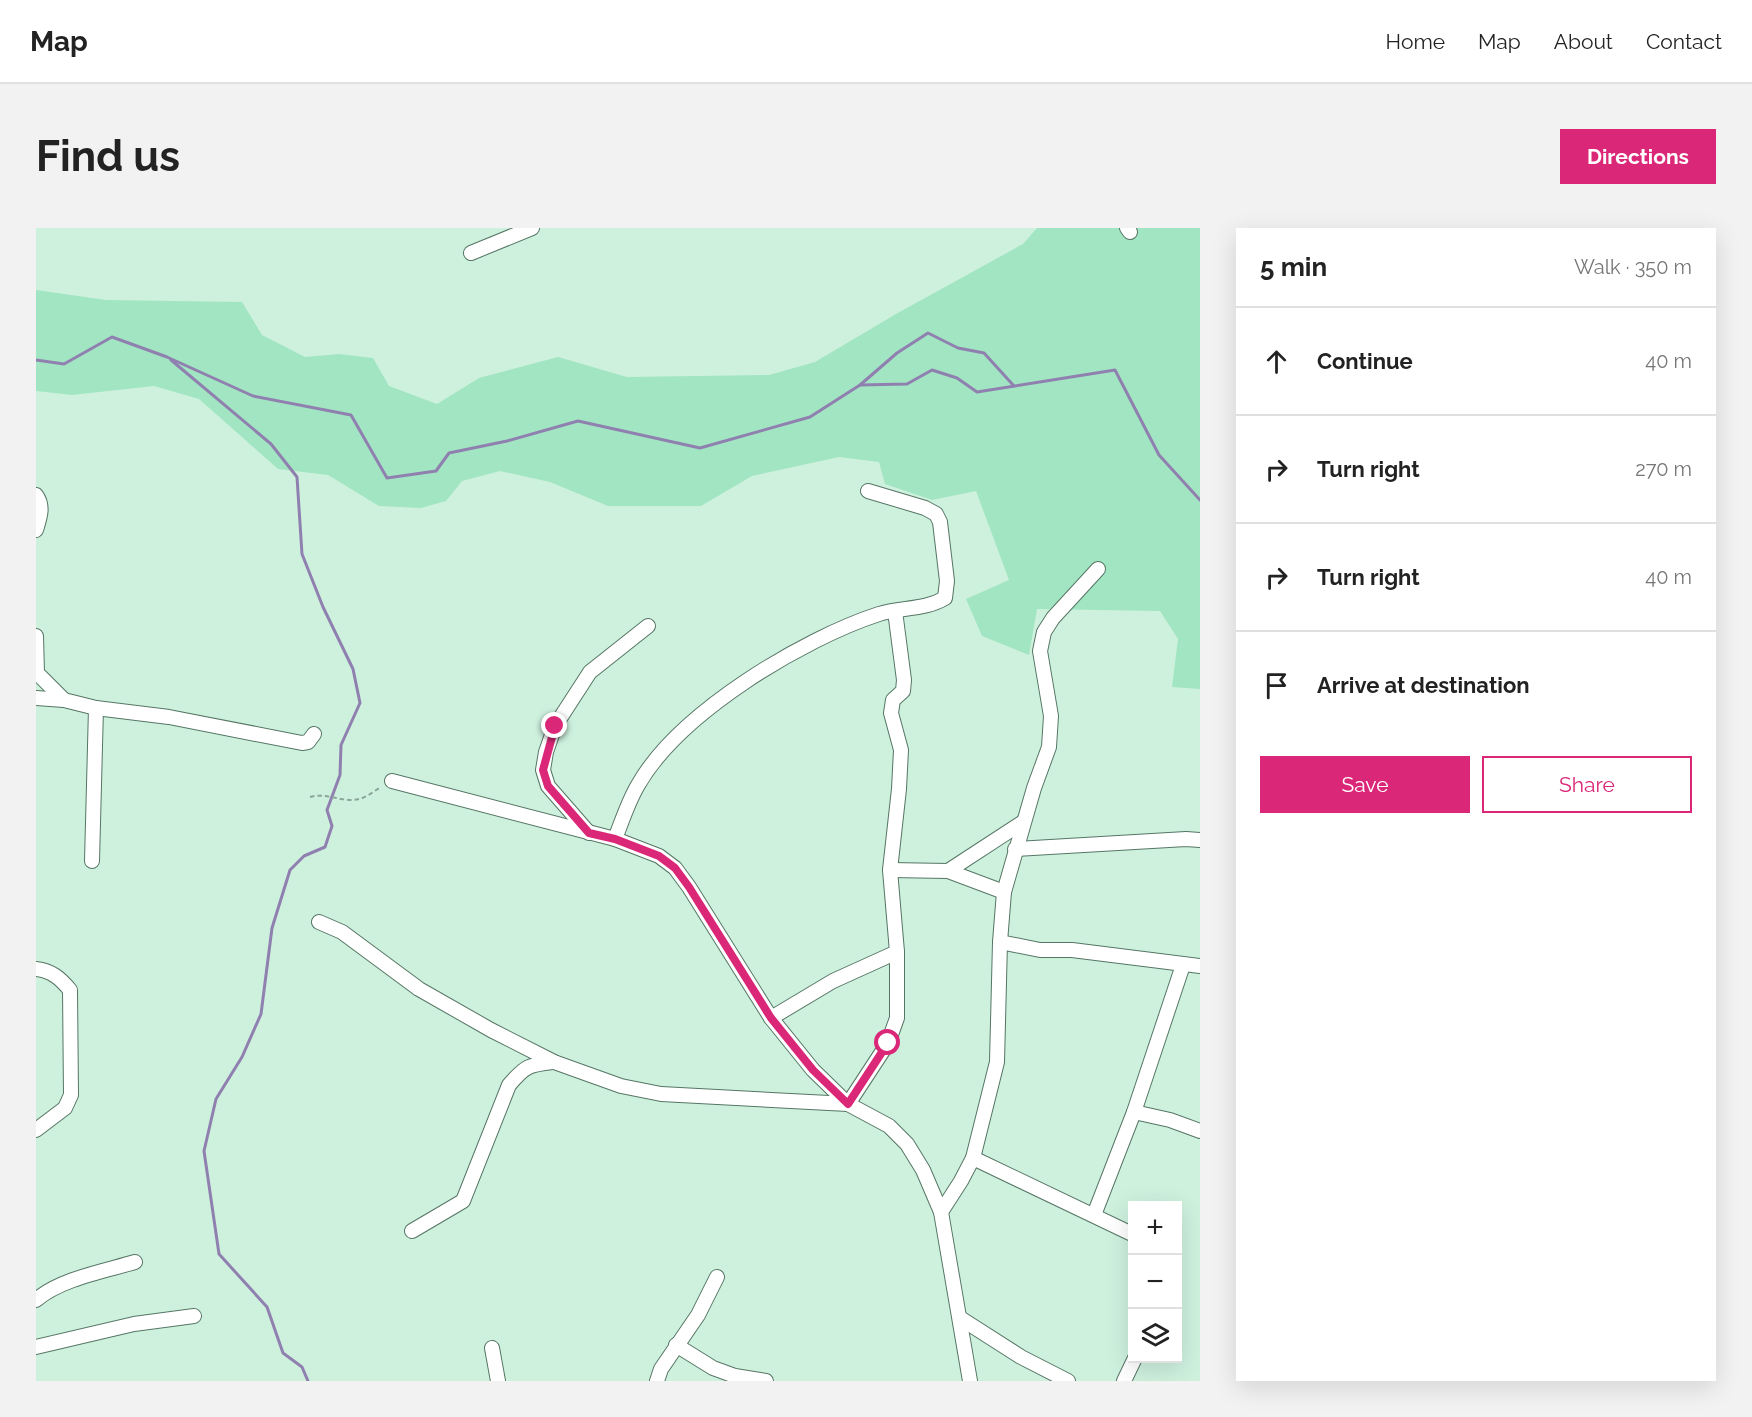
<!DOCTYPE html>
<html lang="en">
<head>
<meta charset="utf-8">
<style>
  :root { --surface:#fff; --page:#f2f2f2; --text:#222; --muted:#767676; --line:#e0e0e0; --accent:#db2777 }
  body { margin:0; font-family:Raleway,sans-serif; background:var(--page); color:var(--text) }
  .controls { position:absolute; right:18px; bottom:18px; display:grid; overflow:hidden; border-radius:0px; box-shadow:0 6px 24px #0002 }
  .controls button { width:54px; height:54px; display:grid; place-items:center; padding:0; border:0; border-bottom:2px solid var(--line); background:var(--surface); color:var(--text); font:30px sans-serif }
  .stop { position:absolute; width:18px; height:18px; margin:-14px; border:4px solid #db2777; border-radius:50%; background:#fff }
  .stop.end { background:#db2777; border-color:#fff; box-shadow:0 2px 6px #0008 }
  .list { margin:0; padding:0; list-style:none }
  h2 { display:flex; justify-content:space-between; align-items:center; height:78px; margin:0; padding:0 24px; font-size:26px }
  h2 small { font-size:20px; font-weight:400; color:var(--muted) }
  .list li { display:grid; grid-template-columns:39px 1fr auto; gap:18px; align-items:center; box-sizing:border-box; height:108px; padding:0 24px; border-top:2px solid var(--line) }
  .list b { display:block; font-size:22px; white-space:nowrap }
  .list em { font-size:20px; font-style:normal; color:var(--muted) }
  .actions { display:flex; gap:12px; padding:18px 24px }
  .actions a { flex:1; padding:14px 0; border:2px solid var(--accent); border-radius:0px; text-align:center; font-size:21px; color:var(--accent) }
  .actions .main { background:var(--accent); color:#fff }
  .icon { flex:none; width:33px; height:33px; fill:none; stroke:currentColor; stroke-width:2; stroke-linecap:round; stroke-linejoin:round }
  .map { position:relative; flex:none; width:1164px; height:1153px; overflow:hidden; border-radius:0px }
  header { display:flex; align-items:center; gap:36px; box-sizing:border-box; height:84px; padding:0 30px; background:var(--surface); border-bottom:2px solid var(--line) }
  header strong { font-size:28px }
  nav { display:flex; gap:33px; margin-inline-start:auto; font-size:21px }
  .intro { display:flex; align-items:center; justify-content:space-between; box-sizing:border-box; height:144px; padding:0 36px }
  h1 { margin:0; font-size:42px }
  .button { padding:15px 27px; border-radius:0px; background:var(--accent); color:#fff; font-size:21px; font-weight:700 }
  main { display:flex; gap:36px; padding:0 36px }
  aside { flex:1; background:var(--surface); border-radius:0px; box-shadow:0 6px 24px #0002 }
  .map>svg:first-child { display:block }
</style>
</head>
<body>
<header>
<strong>Map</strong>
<nav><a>Home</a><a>Map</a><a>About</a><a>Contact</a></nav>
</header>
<div class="intro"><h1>Find us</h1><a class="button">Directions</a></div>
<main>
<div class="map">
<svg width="1164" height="1153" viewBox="0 0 1164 1153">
  <rect width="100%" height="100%" fill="#cef1de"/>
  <!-- green -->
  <polygon fill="#a2e5c2" points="1001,0 1164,0 1164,461 1136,459 1142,411 1124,383 1001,381 993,427 946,408 930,371 973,352 940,263 896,272 849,256 843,234 803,229 716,248 665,278 572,278 514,254 464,243 426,253 410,273 385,280 343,278 292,247 242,241 163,171 118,158 36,167 0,163 0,62 70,72 206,74 226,107 269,129 303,126 337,130 353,158 401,176 443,150 522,129 591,149 733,147 779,134 860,86 987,16"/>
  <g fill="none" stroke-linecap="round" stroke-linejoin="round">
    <!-- stream -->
    <g stroke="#9080b0" stroke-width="3">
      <polyline points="0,132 28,136 76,109 131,129 217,168 315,187 351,250 400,243 413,225 471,213 542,193 664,220 774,189 824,157 871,156 896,142 921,150 941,164 1079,142 1123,227 1164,272"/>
      <polyline points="135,132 235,216 261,249 266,326 287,379 317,441 324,475 305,517 304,547 291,582 296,598 289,619 268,628 254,642 236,700 225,786 206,829 180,871 168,923 183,1026 231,1079 247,1125 266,1139 272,1153"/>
      <polyline points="824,157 861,125 892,105 922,120 948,125 978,158"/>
    </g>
    <!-- street casing -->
    <g stroke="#567665" stroke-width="16">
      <g id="street">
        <polyline points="1091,0 1094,4"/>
        <polyline points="435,25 496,0"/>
        <path d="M0,267C8,278 4,289 0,302"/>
        <polyline points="0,408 1,445 28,472"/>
        <polyline points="0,470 28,472 60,480 133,489 266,515 272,514 278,506"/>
        <polyline points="356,553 579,611 623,628 639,640 653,659 735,790 777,842 812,876 853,898 871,916 887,942 905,984 934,1153"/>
        <polyline points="553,605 512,558 507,542 510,524 519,498 554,444 612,398"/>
        <path d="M579,611C586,593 592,574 602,557C643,485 766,411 843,386C865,379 889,382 909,370L911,353L904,294L900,286L889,280L832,263"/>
        <polyline points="979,621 1150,611 1164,612"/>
        <polyline points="56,633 60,480"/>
        <polyline points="854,642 912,643 968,664"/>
        <polyline points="912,643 987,594"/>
        <polyline points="283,694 306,704 383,761 455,802 518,834 585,858 625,866 812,876 852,815 861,790 861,724 854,642 863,561 865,522 855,485 857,472 867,463 868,452 859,383"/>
        <polyline points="964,714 1004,722 1036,722 1164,738"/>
        <path d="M0,741C16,743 24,750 34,762L35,867L29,880L0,902"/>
        <polyline points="735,790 797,753 861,724"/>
        <polyline points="1098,884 1134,892 1164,903"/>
        <polyline points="937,930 1096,1006"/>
        <polyline points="905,984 925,953 937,930 961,834 964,714 968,664 998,560 1013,519 1015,488 1004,423 1008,404 1017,390 1062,341"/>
        <polyline points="1058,987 1098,884 1147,737"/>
        <path d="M376,1003L427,973L473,857C490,837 493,837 518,834"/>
        <path d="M0,1072C24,1051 69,1043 99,1034"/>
        <polyline points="924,1090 985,1129 1032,1153"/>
        <polyline points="640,1117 677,1140 699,1148 730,1153"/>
        <polyline points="0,1119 98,1096 158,1088"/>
        <polyline points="456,1120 462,1153"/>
        <polyline points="621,1153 625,1141 662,1087 681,1049"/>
        <polyline points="1088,1153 1099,1130"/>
      </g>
    </g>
    <!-- path -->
    <path stroke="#8ba697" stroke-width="2" stroke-dasharray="4.5 3" stroke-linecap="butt" d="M274,569C291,564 306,575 323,571C330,570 338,563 345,559"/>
    <!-- street -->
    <use href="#street" stroke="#fff" stroke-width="14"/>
  </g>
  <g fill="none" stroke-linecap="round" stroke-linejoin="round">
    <!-- route -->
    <polyline stroke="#db2777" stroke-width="8" points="519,498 507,542 512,558 553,605 579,611 623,628 639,640 653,659 735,790 777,842 812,876 852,815"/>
  </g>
</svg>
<div class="controls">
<button>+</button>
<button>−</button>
<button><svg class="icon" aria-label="layers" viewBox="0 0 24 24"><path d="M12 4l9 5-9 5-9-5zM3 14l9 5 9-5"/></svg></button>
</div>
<div class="stop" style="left:852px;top:815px"></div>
<div class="stop end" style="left:519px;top:498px"></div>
</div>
<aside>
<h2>5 min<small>Walk · 350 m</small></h2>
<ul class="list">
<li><svg class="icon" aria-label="ahead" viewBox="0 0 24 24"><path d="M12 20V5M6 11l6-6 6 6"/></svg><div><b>Continue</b></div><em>40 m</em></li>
<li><svg class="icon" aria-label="right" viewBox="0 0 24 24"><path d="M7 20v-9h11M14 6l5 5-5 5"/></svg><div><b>Turn right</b></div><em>270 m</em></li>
<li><svg class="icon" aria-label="right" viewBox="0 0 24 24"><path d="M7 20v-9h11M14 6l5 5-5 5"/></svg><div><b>Turn right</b></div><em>40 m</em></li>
<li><svg class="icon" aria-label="arrive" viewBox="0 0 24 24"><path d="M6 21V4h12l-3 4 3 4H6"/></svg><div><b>Arrive at destination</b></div></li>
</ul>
<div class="actions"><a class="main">Save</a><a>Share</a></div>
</aside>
</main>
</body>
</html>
